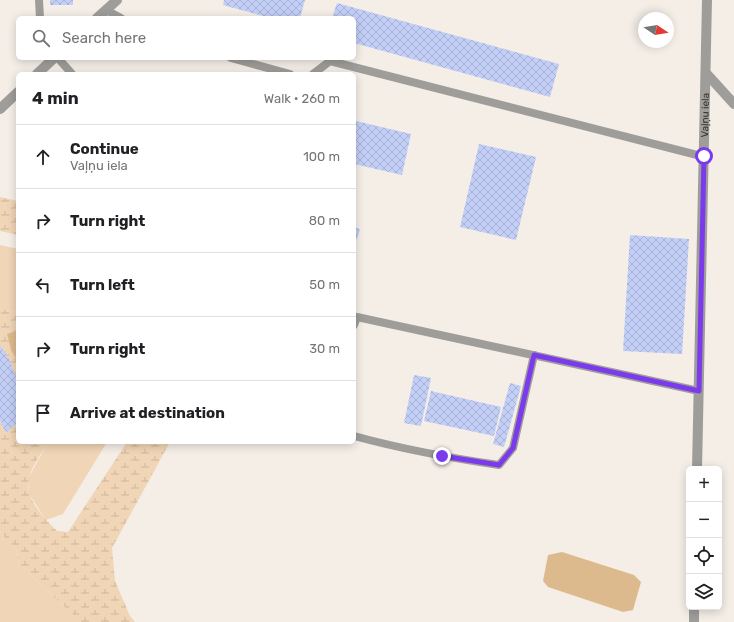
<!DOCTYPE html>
<html lang="en">
<head>
<meta charset="utf-8">
<style>
  :root { --surface:#fff; --page:#f2f2f2; --text:#202124; --muted:#757577; --line:#e0e0e0 }
  body { margin:0; font-family:Rubik,sans-serif; background:var(--page); color:var(--text) }
  .controls { position:absolute; right:12px; bottom:12px; display:grid; overflow:hidden; border-radius:6px; box-shadow:0 2px 10px #0003 }
  .controls button { width:36px; height:36px; display:grid; place-items:center; padding:0; border:0; border-bottom:1px solid var(--line); background:var(--surface); color:var(--text); font:20px sans-serif }
  .compass { position:absolute; left:638px; top:12px; width:36px; height:36px; border-radius:50%; background:var(--surface); box-shadow:0 2px 10px #0003; rotate:102deg }
  .stop { position:absolute; width:12px; height:12px; margin:-9px; border:3px solid #7c3aed; border-radius:50%; background:#fff }
  .stop.end { background:#7c3aed; border-color:#fff; box-shadow:0 1px 4px #0008 }
  .list { margin:0; padding:0; list-style:none }
  h2 { display:flex; justify-content:space-between; align-items:center; height:52px; margin:0; padding:0 16px; font-size:17px }
  h2 small { font-size:13px; font-weight:400; color:var(--muted) }
  .list li { display:grid; grid-template-columns:26px 1fr auto; gap:12px; align-items:center; box-sizing:border-box; height:64px; padding:0 16px; border-top:1px solid var(--line) }
  .list b { display:block; font-size:15px; white-space:nowrap }
  .list p { margin:0; font-size:13px; white-space:nowrap; color:var(--muted) }
  .list em { font-size:13px; font-style:normal; color:var(--muted) }
  .icon { flex:none; width:22px; height:22px; fill:none; stroke:currentColor; stroke-width:2; stroke-linecap:round; stroke-linejoin:round }
  .map { position:relative; flex:none; width:734px; height:622px; overflow:hidden }
  .search { position:absolute; background:var(--surface); box-shadow:0 2px 10px #0003; left:16px; top:16px; width:340px; height:44px; display:flex; align-items:center; gap:10px; box-sizing:border-box; padding:0 14px; border-radius:6px; color:var(--muted); font-size:15px }
  .panel { position:absolute; background:var(--surface); box-shadow:0 2px 10px #0003; left:16px; top:72px; width:340px; height:372px; border-radius:6px }
  .map>svg:first-child { display:block }
</style>
</head>
<body>
<div class="map">
<svg width="734" height="622" viewBox="0 0 734 622">
  <defs>
    <pattern id="wetland-marsh" width="20" height="14" patternUnits="userSpaceOnUse"><rect width="20" height="14" fill="#f0d5b6"/><path d="M1 5h8M5 5V1M11 12h8M15 12V8" fill="none" stroke="#ceb79d"/></pattern>
    <pattern id="building-cross-hatch" width="8" height="8" patternUnits="userSpaceOnUse"><rect width="8" height="8" fill="#c3cff7"/><path d="M0 0l8 8M0 8l8-8" fill="none" stroke="#a8b2d4"/></pattern>
  </defs>
  <rect width="100%" height="100%" fill="#f4eee7"/>
  <!-- green -->
  <g fill="#f0d5b6">
    <polygon points="0,245 18,249 18,312 0,309"/>
    <polygon points="48,442 107,442 63,514 46,520 29,494 28,479"/>
    <polygon points="0,532 17,550 19,564 81,622 0,622"/>
  </g>
  <!-- wetland -->
  <g fill="url(#wetland-marsh)">
    <polygon points="0,197 18,201 18,235 0,231"/>
    <polygon points="0,309 18,312 18,330 7,334 11,350 18,362 18,382 9,359 0,345"/>
    <path d="M0,420L6,433L18,422V442H48C42,453 32,466 29,478C23,497 45,519 57,531L68,532L127,442H170L112,548L115,581L130,616L135,622H81L19,564L17,550L0,532Z"/>
  </g>
  <!-- water -->
  <g fill="#ddba8e">
    <polygon points="18,330 18,362 11,350 7,334"/>
    <polygon points="562,552 634,575 641,582 633,610 623,612 548,587 543,581 548,555"/>
  </g>
  <!-- building -->
  <g fill="url(#building-cross-hatch)">
    <rect x="50" y="0" width="23" height="5"/>
    <polygon points="224,0 305,0 300,18 271,18 223,5"/>
    <polygon points="337,3 559,64 550,97 354,43 354,18 332,18"/>
    <polygon points="356,121 411,134 402,175 354,164 354,130"/>
    <polygon points="479,144 536,157 516,240 460,227"/>
    <polygon points="354,227 360,229 354,248"/>
    <polygon points="630,235 689,239 682,354 623,351"/>
    <polygon points="0,345 9,359 18,382 18,422 6,433 0,420"/>
    <polygon points="414,375 431,378 421,426 404,423"/>
    <polygon points="510,383 521,386 504,447 493,444"/>
    <polygon points="431,391 501,407 494,436 424,421"/>
  </g>
  <g fill="none" stroke-linecap="round" stroke-linejoin="round">
    <!-- lane -->
    <g stroke="#9f9d9a" stroke-width="8">
      <polyline points="39,0 40,18"/>
      <polyline points="106,10 121,18"/>
      <polyline points="58,58 72,74"/>
      <polyline points="231,58 290,74"/>
      <polyline points="313,74 330,61 705,157"/>
      <polyline points="354,325 357,317 699,391"/>
      <path d="M354,436C402,449 450,458 499,465L513,448L534,355"/>
    </g>
    <!-- street -->
    <g stroke="#9f9d9a" stroke-width="10">
      <polyline points="97,18 117,0"/>
      <polyline points="706,73 734,104"/>
      <polyline points="37,74 54,58"/>
      <polyline points="0,109 18,92"/>
      <path id="s1" d="M697,469L707,0"/>
      <polyline points="694,622 694,607"/>
    </g>
  </g>
  <g fill="none" stroke-linecap="round" stroke-linejoin="round">
    <!-- route -->
    <polyline stroke="#7c3aed" stroke-width="5" points="442,456 499,465 513,448 534,355 699,391 704,156"/>
  </g>
  <g text-anchor="middle" stroke-width="4" stroke-linejoin="round" paint-order="stroke">
    <!-- street labels -->
    <g font-size="10" fill="#33302e" stroke="#f4eee7">
      <text dy="4" stroke="none"><textPath href="#s1" startOffset="354">Vaļņu iela</textPath></text>
    </g>
  </g>
</svg>
<div class="controls">
<button>+</button>
<button>−</button>
<button><svg class="icon" aria-label="locate" viewBox="0 0 24 24"><circle cx="12" cy="12" r="6"/><path d="M12 2v4M12 18v4M2 12h4M18 12h4"/></svg></button>
<button><svg class="icon" aria-label="layers" viewBox="0 0 24 24"><path d="M12 4l9 5-9 5-9-5zM3 14l9 5 9-5"/></svg></button>
</div>
<svg class="compass" viewBox="-18 -18 36 36"><path d="M0-13l5 13h-10z" fill="#e53935"/><path d="M0 13l5-13h-10z" fill="#757577"/></svg>
<div class="stop" style="left:704px;top:156px"></div>
<div class="stop end" style="left:442px;top:456px"></div>
<div class="search"><svg class="icon" aria-label="search" viewBox="0 0 24 24"><circle cx="10" cy="10" r="6"/><path d="M15 15l6 6"/></svg>Search here</div>
<section class="panel">
<h2>4 min<small>Walk · 260 m</small></h2>
<ul class="list">
<li><svg class="icon" aria-label="ahead" viewBox="0 0 24 24"><path d="M12 20V5M6 11l6-6 6 6"/></svg><div><b>Continue</b><p>Vaļņu iela</p></div><em>100 m</em></li>
<li><svg class="icon" aria-label="right" viewBox="0 0 24 24"><path d="M7 20v-9h11M14 6l5 5-5 5"/></svg><div><b>Turn right</b></div><em>80 m</em></li>
<li><svg class="icon" aria-label="left" viewBox="0 0 24 24"><path d="M17 20v-9H6M10 6l-5 5 5 5"/></svg><div><b>Turn left</b></div><em>50 m</em></li>
<li><svg class="icon" aria-label="right" viewBox="0 0 24 24"><path d="M7 20v-9h11M14 6l5 5-5 5"/></svg><div><b>Turn right</b></div><em>30 m</em></li>
<li><svg class="icon" aria-label="arrive" viewBox="0 0 24 24"><path d="M6 21V4h12l-3 4 3 4H6"/></svg><div><b>Arrive at destination</b></div></li>
</ul>
</section>
</div>
</body>
</html>
